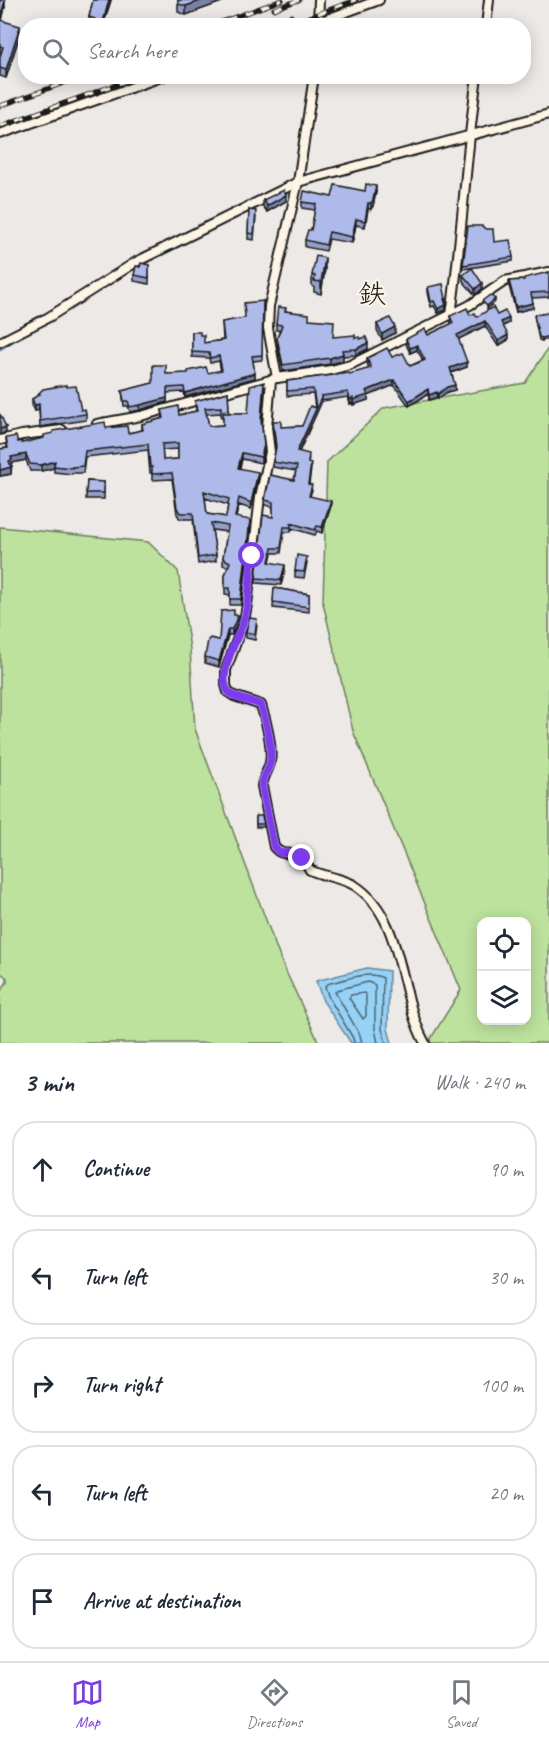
<!DOCTYPE html>
<html lang="en">
<head>
<meta charset="utf-8">
<style>
  :root { --surface:#fff; --page:#f6f6f7; --text:#1f2937; --muted:#747a83; --line:#e0e1e3; --accent:#7c3aed }
  body { margin:0; font-family:Caveat,"Klee One",sans-serif; background:var(--page); color:var(--text) }
  .controls { position:absolute; right:18px; bottom:18px; display:grid; overflow:hidden; border-radius:12px; box-shadow:0 3px 15px #0003 }
  .controls button { width:54px; height:54px; display:grid; place-items:center; padding:0; border:0; border-bottom:2px solid var(--line); background:var(--surface); color:var(--text); font:30px sans-serif }
  .stop { position:absolute; width:18px; height:18px; margin:-14px; border:4px solid #7c3aed; border-radius:50%; background:#fff }
  .stop.end { background:#7c3aed; border-color:#fff; box-shadow:0 2px 6px #0008 }
  .list { margin:0; padding:0; list-style:none }
  h2 { display:flex; justify-content:space-between; align-items:center; height:78px; margin:0; padding:0 24px; font-size:26px }
  h2 small { font-size:20px; font-weight:400; color:var(--muted) }
  .list li { display:grid; grid-template-columns:39px 1fr auto; gap:18px; align-items:center; box-sizing:border-box; height:96px; margin:0 12px 12px; padding:0 12px; border:2px solid var(--line); border-radius:24px }
  .list b { display:block; font-size:22px; white-space:nowrap }
  .list em { font-size:20px; font-style:normal; color:var(--muted) }
  .icon { flex:none; width:33px; height:33px; fill:none; stroke:currentColor; stroke-width:2; stroke-linecap:round; stroke-linejoin:round }
  .map { position:relative; flex:none; width:549px; height:1043px; overflow:hidden }
  .search { position:absolute; background:var(--surface); box-shadow:0 3px 15px #0003; left:18px; right:18px; top:18px; height:66px; display:flex; align-items:center; gap:15px; box-sizing:border-box; padding:0 21px; border-radius:24px; color:var(--muted); font-size:22px }
  .sheet { height:618px; background:var(--surface) }
  nav { display:flex; justify-content:space-around; align-items:center; box-sizing:border-box; height:84px; border-top:2px solid var(--line); background:var(--surface); font-size:16px; color:var(--muted) }
  nav a { display:grid; justify-items:center; gap:3px }
  nav .on { color:var(--accent) }
  .map>svg:first-child { display:block }
</style>
</head>
<body>
<div class="map">
<svg width="549" height="1043" viewBox="0 0 549 1043">
  <rect width="100%" height="100%" fill="#ece9e6"/>
  <filter id="ink" filterUnits="userSpaceOnUse"><feTurbulence type="fractalNoise" baseFrequency=".0167" numOctaves="2"/><feDisplacementMap in="SourceGraphic" scale="12" xChannelSelector="R" yChannelSelector="G"/><feConvolveMatrix kernelMatrix="1 2 1 2 8 2 1 2 1" color-interpolation-filters="sRGB"/></filter>
  <g filter="url(#ink)">
    <!-- green -->
    <g fill="#bde29d" stroke="#6c7f5c" stroke-width="1.5" fill-rule="evenodd">
      <path d="M549,347V1043H428L461,990L353,731L323,603L327,462L384,408L525,383ZM482,921H526V1020H482Z"/>
      <polygon points="0,527 148,542 178,571 190,649 195,729 282,963 319,1043 0,1043 0,992 7,982 7,978 0,972"/>
    </g>
    <!-- water -->
    <polygon fill="#96d2f6" stroke="#65899f" stroke-width="1.5" points="367,968 389,971 388,1029 392,1043 351,1043 323,1001 316,981"/>
    <g fill="none" stroke-linecap="round" stroke-linejoin="round">
      <!-- shore -->
      <g stroke="#4d6573" stroke-width="1.5">
        <polygon points="364,993 366,995 366,1016 363,1019 349,998 351,995"/>
        <path d="M354,1043L353,1038L329,998L325,987L327,984C344,980 368,970 383,978L382,1029L386,1043"/>
        <polyline points="362,1043 360,1035 335,992 337,990 368,982 375,985 375,1029 378,1043"/>
      </g>
      <!-- stream -->
      <g stroke="#65899f" stroke-width="3">
        <polyline points="510,128 547,118"/>
        <polyline points="304,185 417,154"/>
        <polyline points="125,273 267,202"/>
        <polyline points="0,349 32,329"/>
      </g>
      <!-- street casing -->
      <g stroke="#1c1c1c" stroke-width="12">
        <g id="street">
          <polyline points="318,24 319,0"/>
          <polyline points="308,26 379,0"/>
          <polyline points="486,26 489,0"/>
          <polyline points="0,134 164,76"/>
          <path d="M451,315C462,235 466,156 477,76"/>
          <polyline points="0,342 49,317 136,262 298,182 549,114"/>
          <polyline points="277,378 268,328 269,306 298,182 314,76"/>
          <path d="M271,380L267,427L270,452L260,497L247,605L244,621L226,670V685L228,692L234,696L261,705C266,720 273,748 270,763C268,771 263,777 262,786L274,847C287,862 294,842 310,870C324,877 340,877 354,885C405,917 398,995 425,1043"/>
          <polyline points="97,424 141,416 277,378 331,370 350,365 470,305 505,281 549,272"/>
          <polyline points="0,440 22,435 62,430"/>
        </g>
      </g>
      <!-- street -->
      <use href="#street" stroke="#fcf5e5" stroke-width="8"/>
      <!-- rail casing -->
      <g stroke="#1c1c1c" stroke-width="5">
        <g id="rail">
          <polyline points="274,9 299,0"/>
          <polyline points="210,26 282,0"/>
          <polyline points="266,26 291,16"/>
          <polyline points="284,26 356,0"/>
          <polyline points="0,106 83,76"/>
          <polyline points="0,126 140,76"/>
        </g>
      </g>
      <!-- rail -->
      <use href="#rail" stroke="#fcf5e5" stroke-width="3" stroke-dasharray="9" stroke-linecap="butt"/>
    </g>
    <!-- wall -->
    <g fill="#95a0c9" stroke="#1c1c1c" stroke-width="1.5" fill-rule="evenodd">
      <polygon points="0,0 5,7 2,21 20,34 6,78 0,76 1,55 0,55"/>
      <polygon points="93,0 111,0 103,26 93,26 94,24 89,23 89,17"/>
      <polygon points="178,0 227,0 186,15 178,12"/>
      <polygon points="376,192 373,206 371,209 368,209 365,227 356,225 352,243 329,239 326,251 305,247 305,240 311,230 315,210 302,208 302,202"/>
      <polygon points="263,200 286,201 267,212 263,206"/>
      <polygon points="249,210 256,217 254,240 248,239"/>
      <polygon points="494,242 513,257 513,261 463,269 463,265"/>
      <polygon points="149,265 149,284 134,281 134,275 140,267"/>
      <polygon points="325,269 321,294 314,292 314,287 312,286 312,275"/>
      <polygon points="549,272 549,297 532,298 533,308 516,312 509,286 509,281 524,280"/>
      <polygon points="463,275 482,289 475,295 463,281"/>
      <polygon points="428,287 446,299 446,310 438,313 434,306 431,307 428,292"/>
      <polygon points="263,301 262,360 253,361 255,378 185,397 184,392 167,393 167,402 140,410 130,412 128,406 124,406 122,391 153,383 166,374 208,373 221,371 219,361 210,363 209,358 192,357 192,332 200,335 204,343 223,340 222,322 245,318"/>
      <polygon points="286,311 309,319 333,337 355,338 360,339 368,349 356,355 343,356 343,361 330,364 283,371 277,344 277,338 280,331 276,330 276,324"/>
      <polygon points="549,313 542,341 539,340 534,315"/>
      <polygon points="470,315 477,317 497,315 509,323 503,326 508,340 498,346 485,326 458,339 467,367 451,373 455,390 447,392 438,399 437,397 429,400 428,394 409,406 394,385 368,396 368,400 353,405 353,403 350,404 348,397 322,401 299,452 309,459 308,463 311,469 309,484 312,490 310,496 331,506 322,533 317,531 315,535 291,528 291,532 284,532 281,553 272,553 270,562 285,570 281,585 256,583 256,578 273,517 273,507 265,505 265,500 294,480 296,471 273,467 273,462 276,448 273,421 281,427 302,426 315,408 313,394 287,396 287,381 350,374 369,369 367,363 367,358 392,357 410,366 423,360 417,350 410,353 406,344 406,339 428,335 451,324 450,316"/>
      <polygon points="377,324 395,333 382,340 377,330"/>
      <polygon points="66,387 81,410 86,414 86,420 40,427 39,410 35,411 32,405 32,399 39,395 39,393"/>
      <path d="M264,388L261,423L264,452L261,463L242,459L240,468L258,479L251,509L239,505L236,517L250,526L241,605H230V595L225,594V575L228,567L223,565V558L227,532L212,530L216,555V561L198,564L193,519H180L177,514L172,479L152,480V473H150L148,450L85,457L83,473H72V474L54,472V468L41,471H30L26,460L12,463L11,474L0,476V449L7,448L6,438L22,443L106,428L128,433L142,430V424L163,418L162,410L179,415L196,411L195,401L228,392L229,413H248ZM221,413V417H223V425L209,426L206,414ZM178,449V459L163,460L162,450ZM205,498L228,505L226,517L207,514Z"/>
      <polygon points="87,481 104,482 104,499 86,499"/>
      <polygon points="307,563 304,578 295,577 295,571"/>
      <polygon points="274,588 309,594 309,612 273,608"/>
      <polygon points="234,615 238,621 232,635 228,635 219,667 205,663 205,657 219,640"/>
      <polygon points="257,625 255,640 246,638 246,632"/>
      <polygon points="256,816 264,824 264,827 256,827"/>
    </g>
    <!-- shaded-wall -->
    <g fill="#7982a4" stroke="#1c1c1c" stroke-width="1.5">
      <polygon points="5,0 5,7 0,28 0,20"/>
      <polygon points="109,0 111,0 103,26 102,26"/>
      <polygon points="203,0 227,0 186,15 186,6"/>
      <polygon points="20,26 20,34 6,78 6,70"/>
      <polygon points="376,186 376,192 373,206 371,209 371,203"/>
      <polygon points="286,195 286,201 267,212 267,206"/>
      <polygon points="368,203 368,209 365,227 365,221"/>
      <polygon points="356,219 356,225 352,243 352,237"/>
      <polygon points="325,258 325,269 321,294 321,282"/>
      <polygon points="482,283 482,289 475,295 475,289"/>
      <polygon points="495,299 495,302 487,309 487,306"/>
      <polygon points="533,303 533,308 516,312 516,307"/>
      <polygon points="446,305 446,310 438,313 438,309"/>
      <polygon points="509,318 509,323 501,327 501,322"/>
      <polygon points="485,321 485,326 457,340 457,335"/>
      <polygon points="395,327 395,333 382,340 382,334"/>
      <polygon points="508,335 508,340 498,346 498,341"/>
      <polygon points="549,336 549,339 542,341 542,338"/>
      <polygon points="368,343 368,349 356,355 356,349"/>
      <polygon points="417,345 417,350 410,353 410,348"/>
      <polygon points="343,354 343,361 330,364 330,358"/>
      <polygon points="467,362 467,367 450,373 450,368"/>
      <polygon points="255,373 255,378 185,397 185,393"/>
      <polygon points="394,380 394,385 368,396 368,400 353,405 353,400 366,391"/>
      <polygon points="455,385 455,390 447,392 438,399 438,394 447,387"/>
      <polygon points="428,389 428,394 409,406 409,401"/>
      <polygon points="437,392 437,397 429,400 429,395"/>
      <polygon points="322,396 322,401 297,456 297,451"/>
      <polygon points="167,398 167,402 140,410 140,405"/>
      <polygon points="353,398 353,403 350,404 350,399"/>
      <polygon points="39,404 39,410 35,411 35,405"/>
      <polygon points="6,427 6,432 0,435 0,429"/>
      <polygon points="264,445 264,452 261,463 261,457"/>
      <polygon points="242,453 242,459 238,474 238,468"/>
      <polygon points="26,454 26,460 12,463 12,466 9,467 9,461 11,457"/>
      <polygon points="55,461 54,468 41,471 41,465"/>
      <polygon points="11,467 11,474 0,476 0,470"/>
      <polygon points="258,472 258,479 251,509 251,503"/>
      <polygon points="331,501 331,506 322,533 322,527"/>
      <polygon points="250,520 250,526 241,605 241,599"/>
      <polygon points="285,565 285,570 281,585 281,580"/>
      <polygon points="238,615 238,621 232,635 232,629"/>
      <polygon points="228,629 228,635 219,667 219,661"/>
    </g>
    <!-- building -->
    <g fill="#adbaea" stroke="#1c1c1c" stroke-width="1.5" fill-rule="evenodd">
      <polygon points="0,0 5,0 0,20"/>
      <polygon points="93,0 109,0 102,26 93,26 95,19 89,17"/>
      <polygon points="178,0 203,0 186,6 178,4"/>
      <polygon points="0,20 20,26 6,70 0,68 0,57 3,47 0,46"/>
      <polygon points="366,184 376,186 373,200 371,203 368,203 365,221 356,219 352,237 329,232 326,245 305,240 308,230 311,230 316,204 302,202 304,191 332,197 335,185 365,191"/>
      <polygon points="284,190 286,195 267,206 263,200"/>
      <polygon points="249,210 256,211 254,234 248,233"/>
      <polygon points="468,226 482,226 486,229 493,229 494,242 510,240 513,257 463,265"/>
      <polygon points="316,256 325,258 321,282 314,281 315,276 312,275"/>
      <polygon points="141,263 149,265 149,278 134,275 136,266 140,267"/>
      <polygon points="472,268 482,283 475,289 463,275"/>
      <polygon points="549,272 549,292 531,293 533,303 516,307 509,281 524,280 524,278"/>
      <polygon points="443,284 446,299 444,299 446,305 438,309 434,301 431,302 428,287"/>
      <polygon points="490,295 495,299 487,306 482,301"/>
      <polygon points="263,301 262,355 252,356 255,373 185,393 184,387 167,388 167,398 140,405 130,407 128,401 124,401 122,391 153,383 153,365 166,365 166,374 188,373 188,371 206,367 208,373 222,370 219,356 210,358 209,353 192,352 192,332 200,332 200,335 204,335 204,343 224,340 222,322 245,318 244,303"/>
      <polygon points="278,307 286,308 285,311 309,314 309,319 334,321 333,337 355,335 355,338 359,337 360,339 366,337 368,343 356,349 342,350 343,354 330,358 283,365 277,338 282,325 276,324"/>
      <polygon points="493,307 497,315 505,311 509,318 501,322 508,335 498,341 485,321 457,335 467,362 450,368 455,385 447,387 438,394 437,392 429,395 428,389 409,401 394,380 366,391 368,395 353,400 353,398 350,399 348,392 322,396 297,451 309,454 308,463 311,464 308,484 312,485 309,496 331,501 322,527 317,526 315,530 291,523 291,527 284,527 281,548 272,548 269,562 285,565 281,580 256,578 263,515 273,517 273,502 265,500 270,475 294,480 297,466 273,462 276,447 273,421 281,421 281,427 302,426 310,406 316,408 313,389 287,391 287,381 349,373 350,374 371,368 367,358 387,348 392,357 403,353 410,366 425,360 417,345 410,348 406,339 425,329 428,335 453,323 450,316 467,308 470,315 475,313 477,317"/>
      <polygon points="549,313 549,336 542,338 539,337 534,315"/>
      <polygon points="390,318 395,327 382,334 377,324"/>
      <path d="M264,382L261,420L264,445L261,457L242,453L238,468L258,472L251,503L239,498L235,517L250,520L241,599H230V588H225V575L230,562L223,558L228,526L211,523L216,555L198,558L193,513H180L177,508L172,473L152,474V467H150L148,444L85,451L83,466L72,467V468L54,466L55,461L41,465L30,464L26,454L11,457L12,460L9,461L11,467L0,470V449L8,448L6,438L16,436L18,442L22,441V443L44,438V435L53,433V431L105,422L106,428L127,426L128,433L143,430L142,424L164,418L162,410L178,406L179,415L197,411L195,401L228,392L229,410L221,411V407L205,408L209,426L223,425V413H248L250,386ZM178,443V459L163,460L162,444ZM204,491L229,499L226,517L207,514Z"/>
      <polygon points="66,385 66,387 76,386 81,410 85,409 86,414 40,421 39,404 35,405 32,399 40,394 39,393 43,389"/>
      <polygon points="0,414 6,427 0,429"/>
      <polygon points="87,481 104,482 104,493 86,493"/>
      <polygon points="297,555 307,557 304,572 295,571"/>
      <polygon points="274,588 309,594 309,607 273,602"/>
      <polygon points="234,610 234,615 238,615 232,629 228,629 219,661 205,657 208,640 210,638 219,640 221,611"/>
      <polygon points="249,618 257,619 255,634 246,632"/>
      <polygon points="256,816 262,816 264,824 256,824"/>
    </g>
  </g>
  <g fill="none" stroke-linecap="round" stroke-linejoin="round" filter="url(#ink)">
    <!-- route -->
    <path stroke="#7c3aed" stroke-width="8" d="M252,556C250,577 250,600 244,620C239,637 216,674 228,691C234,700 251,700 261,705C266,720 273,748 270,763C268,771 263,777 262,786L274,847L280,853H291L302,858"/>
  </g>
  <g text-anchor="middle" stroke-width="4.5" stroke-linejoin="round" paint-order="stroke">
    <!-- quarter labels -->
    <g font-size="28" fill="#1c1c1c" stroke="#fcf5e5">
      <text x="372" y="303">鉄</text>
    </g>
  </g>
</svg>
<div class="controls">
<button><svg class="icon" aria-label="locate" viewBox="0 0 24 24"><circle cx="12" cy="12" r="6"/><path d="M12 2v4M12 18v4M2 12h4M18 12h4"/></svg></button>
<button><svg class="icon" aria-label="layers" viewBox="0 0 24 24"><path d="M12 4l9 5-9 5-9-5zM3 14l9 5 9-5"/></svg></button>
</div>
<div class="stop" style="left:252px;top:556px"></div>
<div class="stop end" style="left:302px;top:858px"></div>
<div class="search"><svg class="icon" aria-label="search" viewBox="0 0 24 24"><circle cx="10" cy="10" r="6"/><path d="M15 15l6 6"/></svg>Search here</div>
</div>
<section class="sheet">
<h2>3 min<small>Walk · 240 m</small></h2>
<ul class="list">
<li><svg class="icon" aria-label="ahead" viewBox="0 0 24 24"><path d="M12 20V5M6 11l6-6 6 6"/></svg><div><b>Continue</b></div><em>90 m</em></li>
<li><svg class="icon" aria-label="left" viewBox="0 0 24 24"><path d="M17 20v-9H6M10 6l-5 5 5 5"/></svg><div><b>Turn left</b></div><em>30 m</em></li>
<li><svg class="icon" aria-label="right" viewBox="0 0 24 24"><path d="M7 20v-9h11M14 6l5 5-5 5"/></svg><div><b>Turn right</b></div><em>100 m</em></li>
<li><svg class="icon" aria-label="left" viewBox="0 0 24 24"><path d="M17 20v-9H6M10 6l-5 5 5 5"/></svg><div><b>Turn left</b></div><em>20 m</em></li>
<li><svg class="icon" aria-label="arrive" viewBox="0 0 24 24"><path d="M6 21V4h12l-3 4 3 4H6"/></svg><div><b>Arrive at destination</b></div></li>
</ul>
</section>
<nav>
<a class="on"><svg class="icon" aria-label="map" viewBox="0 0 24 24"><path d="M3 6l6-2 6 2 6-2v14l-6 2-6-2-6 2zM9 4v14M15 6v14"/></svg>Map</a>
<a><svg class="icon" aria-label="directions" viewBox="0 0 24 24"><path d="M12 3l9 9-9 9-9-9zM9 14v-3h6M13 9l2 2-2 2"/></svg>Directions</a>
<a><svg class="icon" aria-label="saved" viewBox="0 0 24 24"><path d="M7 4h10v16l-5-4-5 4z"/></svg>Saved</a>
</nav>
</body>
</html>
